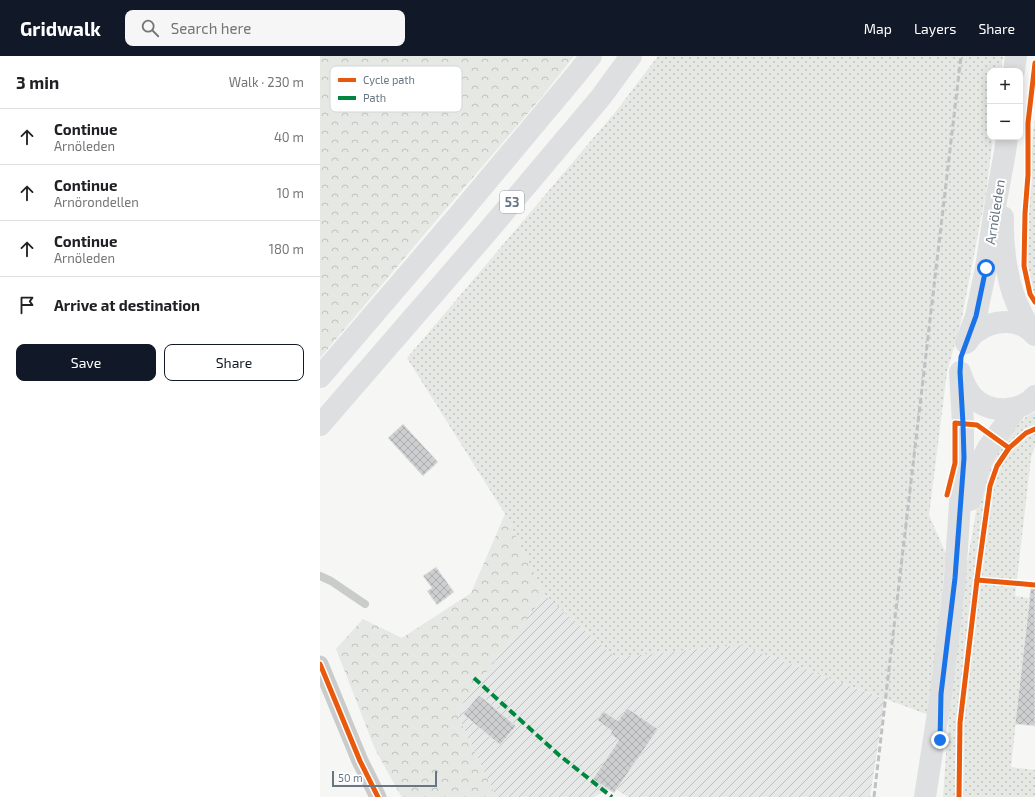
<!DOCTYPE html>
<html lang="en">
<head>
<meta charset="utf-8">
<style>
  :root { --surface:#fff; --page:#f6f6f6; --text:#202124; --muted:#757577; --line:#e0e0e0; --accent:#111827 }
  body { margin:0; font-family:"Exo 2",sans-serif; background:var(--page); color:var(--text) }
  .controls { position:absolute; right:12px; top:12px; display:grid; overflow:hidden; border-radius:8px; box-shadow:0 2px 10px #0003 }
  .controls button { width:36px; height:36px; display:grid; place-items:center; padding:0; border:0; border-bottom:1px solid var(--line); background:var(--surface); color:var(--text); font:20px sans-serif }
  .scale { position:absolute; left:12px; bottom:10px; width:105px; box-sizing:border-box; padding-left:4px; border:2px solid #687683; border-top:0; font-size:11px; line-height:14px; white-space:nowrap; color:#687683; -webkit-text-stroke:3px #fff; paint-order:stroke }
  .stop { position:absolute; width:12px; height:12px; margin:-9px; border:3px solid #1a73e8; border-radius:50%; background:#fff }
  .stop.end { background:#1a73e8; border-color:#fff; box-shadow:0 1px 4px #0008 }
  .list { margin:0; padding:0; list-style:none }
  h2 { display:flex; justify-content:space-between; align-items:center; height:52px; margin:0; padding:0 16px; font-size:17px }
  h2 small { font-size:13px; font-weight:400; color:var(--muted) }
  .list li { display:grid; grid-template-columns:26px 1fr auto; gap:12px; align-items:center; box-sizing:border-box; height:56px; padding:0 16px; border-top:1px solid var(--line) }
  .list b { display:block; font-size:15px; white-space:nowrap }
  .list p { margin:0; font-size:13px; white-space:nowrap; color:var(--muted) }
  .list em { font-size:13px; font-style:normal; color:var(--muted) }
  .actions { display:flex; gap:8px; padding:12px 16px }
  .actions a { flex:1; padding:9px 0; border:1px solid var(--accent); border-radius:8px; text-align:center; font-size:14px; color:var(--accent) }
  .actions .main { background:var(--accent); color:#fff }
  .icon { flex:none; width:22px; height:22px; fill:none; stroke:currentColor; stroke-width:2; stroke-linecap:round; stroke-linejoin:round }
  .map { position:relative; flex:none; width:715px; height:741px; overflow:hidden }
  header { display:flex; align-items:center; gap:24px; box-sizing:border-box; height:56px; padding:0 20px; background:var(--accent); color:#fff }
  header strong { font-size:19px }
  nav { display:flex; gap:22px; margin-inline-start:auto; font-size:14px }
  .search { width:280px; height:36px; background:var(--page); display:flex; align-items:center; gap:10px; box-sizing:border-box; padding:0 14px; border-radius:8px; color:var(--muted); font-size:15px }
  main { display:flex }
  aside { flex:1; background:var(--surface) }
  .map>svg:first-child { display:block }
</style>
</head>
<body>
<header>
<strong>Gridwalk</strong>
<div class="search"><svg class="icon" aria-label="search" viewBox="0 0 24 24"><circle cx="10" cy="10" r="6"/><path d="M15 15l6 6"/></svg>Search here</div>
<nav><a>Map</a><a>Layers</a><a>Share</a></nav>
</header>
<main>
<aside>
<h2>3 min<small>Walk · 230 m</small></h2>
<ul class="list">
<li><svg class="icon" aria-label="ahead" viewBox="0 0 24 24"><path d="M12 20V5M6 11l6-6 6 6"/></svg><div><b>Continue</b><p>Arnöleden</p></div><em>40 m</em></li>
<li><svg class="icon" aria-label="ahead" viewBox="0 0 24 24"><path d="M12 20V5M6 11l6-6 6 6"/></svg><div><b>Continue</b><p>Arnörondellen</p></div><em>10 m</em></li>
<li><svg class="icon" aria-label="ahead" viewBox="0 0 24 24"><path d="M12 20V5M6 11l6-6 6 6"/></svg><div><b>Continue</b><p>Arnöleden</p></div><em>180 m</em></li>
<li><svg class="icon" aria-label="arrive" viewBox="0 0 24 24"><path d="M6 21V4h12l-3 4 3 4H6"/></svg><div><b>Arrive at destination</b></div></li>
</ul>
<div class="actions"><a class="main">Save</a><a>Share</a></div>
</aside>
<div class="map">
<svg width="715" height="741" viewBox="0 0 715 741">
  <defs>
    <pattern id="industrial-furrows" width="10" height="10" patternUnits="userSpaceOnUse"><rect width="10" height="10" fill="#e6e7e7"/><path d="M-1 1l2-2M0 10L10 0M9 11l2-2" fill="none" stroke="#bec0c1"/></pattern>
    <pattern id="grass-dots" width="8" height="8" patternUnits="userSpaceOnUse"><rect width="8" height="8" fill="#e6e8e3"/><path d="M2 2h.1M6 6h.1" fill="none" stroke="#bec1bd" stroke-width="1.8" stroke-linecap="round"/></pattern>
    <pattern id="forest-crowns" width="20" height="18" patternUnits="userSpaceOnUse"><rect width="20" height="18" fill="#e6e8e3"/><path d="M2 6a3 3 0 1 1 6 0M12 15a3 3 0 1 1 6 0" fill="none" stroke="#bec1bd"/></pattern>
    <pattern id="building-cross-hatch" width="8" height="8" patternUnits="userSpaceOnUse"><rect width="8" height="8" fill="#cdcecf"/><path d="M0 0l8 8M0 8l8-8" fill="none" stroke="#aaacad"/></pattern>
  </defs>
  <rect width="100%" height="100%" fill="#f6f6f5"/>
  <!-- industrial -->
  <polygon fill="url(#industrial-furrows)" points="225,539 295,601 420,589 565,643 550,741 308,741 292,731 274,741 176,741 136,656"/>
  <!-- grass -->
  <g fill="url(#grass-dots)">
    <polygon points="338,0 683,0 681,15 670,15 670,81 673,81 666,137 641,266 627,316 609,459 626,498 609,659 420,589 295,601 225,539 185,458 87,302 297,54"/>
    <polygon points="715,63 715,241 706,208 713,77"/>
    <polygon points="715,356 715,391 714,392 711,402 695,540 709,542 691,711 715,714 715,741 623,741 629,657 646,513 660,433 685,382 706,361"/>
  </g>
  <!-- forest -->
  <g fill="url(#forest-crowns)">
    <polygon points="0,0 254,0 221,42 125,154 0,302"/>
    <polygon points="185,458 225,539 136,656 176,741 82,741 77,733 55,693 16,593 43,563 82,582 151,537"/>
  </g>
  <!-- building -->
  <g fill="url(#building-cross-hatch)" stroke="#e5e5e4">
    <polygon points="83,368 118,406 103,420 68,382"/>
    <polygon points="116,511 134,536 117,549 107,535 112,532 103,520"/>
    <polygon points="711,530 715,530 715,670 695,668"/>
    <polygon points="159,639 196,670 180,689 143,658"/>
    <polygon points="307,652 338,673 294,737 273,723 299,684 290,678 292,675 277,664 283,655 298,665"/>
  </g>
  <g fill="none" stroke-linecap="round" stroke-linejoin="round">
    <!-- path -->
    <polyline stroke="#c8c9ca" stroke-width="2.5" stroke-dasharray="2 2" stroke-linecap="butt" points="657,524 715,529"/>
    <!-- service -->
    <polyline stroke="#cacccc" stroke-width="8" points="0,520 11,525 45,548"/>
    <!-- minor -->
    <polyline stroke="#cacccc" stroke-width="17" points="0,608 40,705 58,741"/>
    <!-- secondary -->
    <g stroke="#dedfe0" stroke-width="22">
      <polyline points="694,15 696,0"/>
      <path d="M683,161C682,191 687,232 702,258C705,265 709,271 713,277"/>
      <path d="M647,286C650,282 653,277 658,275C674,263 701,262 715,279"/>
      <polyline points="646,287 656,260 666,212 676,145 685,96 687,81"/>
      <path d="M641,319C644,328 647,334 653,341C669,358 700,357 715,340"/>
      <polyline points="650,444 660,408 668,392 697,352"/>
      <polyline points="605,741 621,638 635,522 643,402 643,368 640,316"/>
    </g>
    <!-- primary -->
    <g stroke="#dedfe0" stroke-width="22">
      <polyline points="0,321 137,161 255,20 271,0"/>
      <polyline points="0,369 162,182 281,41 311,0"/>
    </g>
    <!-- rail -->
    <polyline stroke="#c0c1c2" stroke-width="3" stroke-dasharray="6 3" stroke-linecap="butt" points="554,741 641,0"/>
    <!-- quiet -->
    <polyline stroke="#00873e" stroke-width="4" stroke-dasharray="8 4" stroke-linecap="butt" points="154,622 239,699 292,741"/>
    <!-- cycleway casing -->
    <g stroke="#fff" stroke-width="8">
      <g id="cycleway">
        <polyline points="715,7 708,67 708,119 705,157 704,210 710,238 715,246"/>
        <polyline points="627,439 635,407 635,367 657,369 689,392"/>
        <polyline points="657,524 715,529"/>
        <polyline points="0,608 40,705 58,741"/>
        <polyline points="639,741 640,667 657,524 670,430 677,410 689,392 706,377 715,373"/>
      </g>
    </g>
    <!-- cycleway -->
    <use href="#cycleway" stroke="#e8590c" stroke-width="5"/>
  </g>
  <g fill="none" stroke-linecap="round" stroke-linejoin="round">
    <!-- route -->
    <polyline stroke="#1a73e8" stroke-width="5" points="620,684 621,638 635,522 644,402 643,368 640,316 641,301 656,260 666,212"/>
  </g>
  <g text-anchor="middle" stroke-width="4" stroke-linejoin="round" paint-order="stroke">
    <!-- shield labels -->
    <rect fill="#fff" stroke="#959fa8" stroke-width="1" x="180" y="135" width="24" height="22" rx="3"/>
    <g font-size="13" font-weight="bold" fill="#687683">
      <text x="192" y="151">53</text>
    </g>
    <!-- street labels -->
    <g font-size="14" fill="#687683" stroke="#fff">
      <text transform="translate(675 156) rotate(-81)" y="5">Arnöleden</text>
    </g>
  </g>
  <!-- legend -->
  <rect x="10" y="10" width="132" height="46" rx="6" fill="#fff" stroke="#d2d6da" stroke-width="1"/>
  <rect x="18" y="22" width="18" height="4" fill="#e8590c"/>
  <rect x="18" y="40" width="18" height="4" fill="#00873e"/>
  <g font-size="11" fill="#687683">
    <text x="43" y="28">Cycle path</text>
    <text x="43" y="46">Path</text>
  </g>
</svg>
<div class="controls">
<button>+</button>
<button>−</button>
</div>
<div class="scale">50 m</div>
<div class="stop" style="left:666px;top:212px"></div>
<div class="stop end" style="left:620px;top:684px"></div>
</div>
</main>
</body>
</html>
